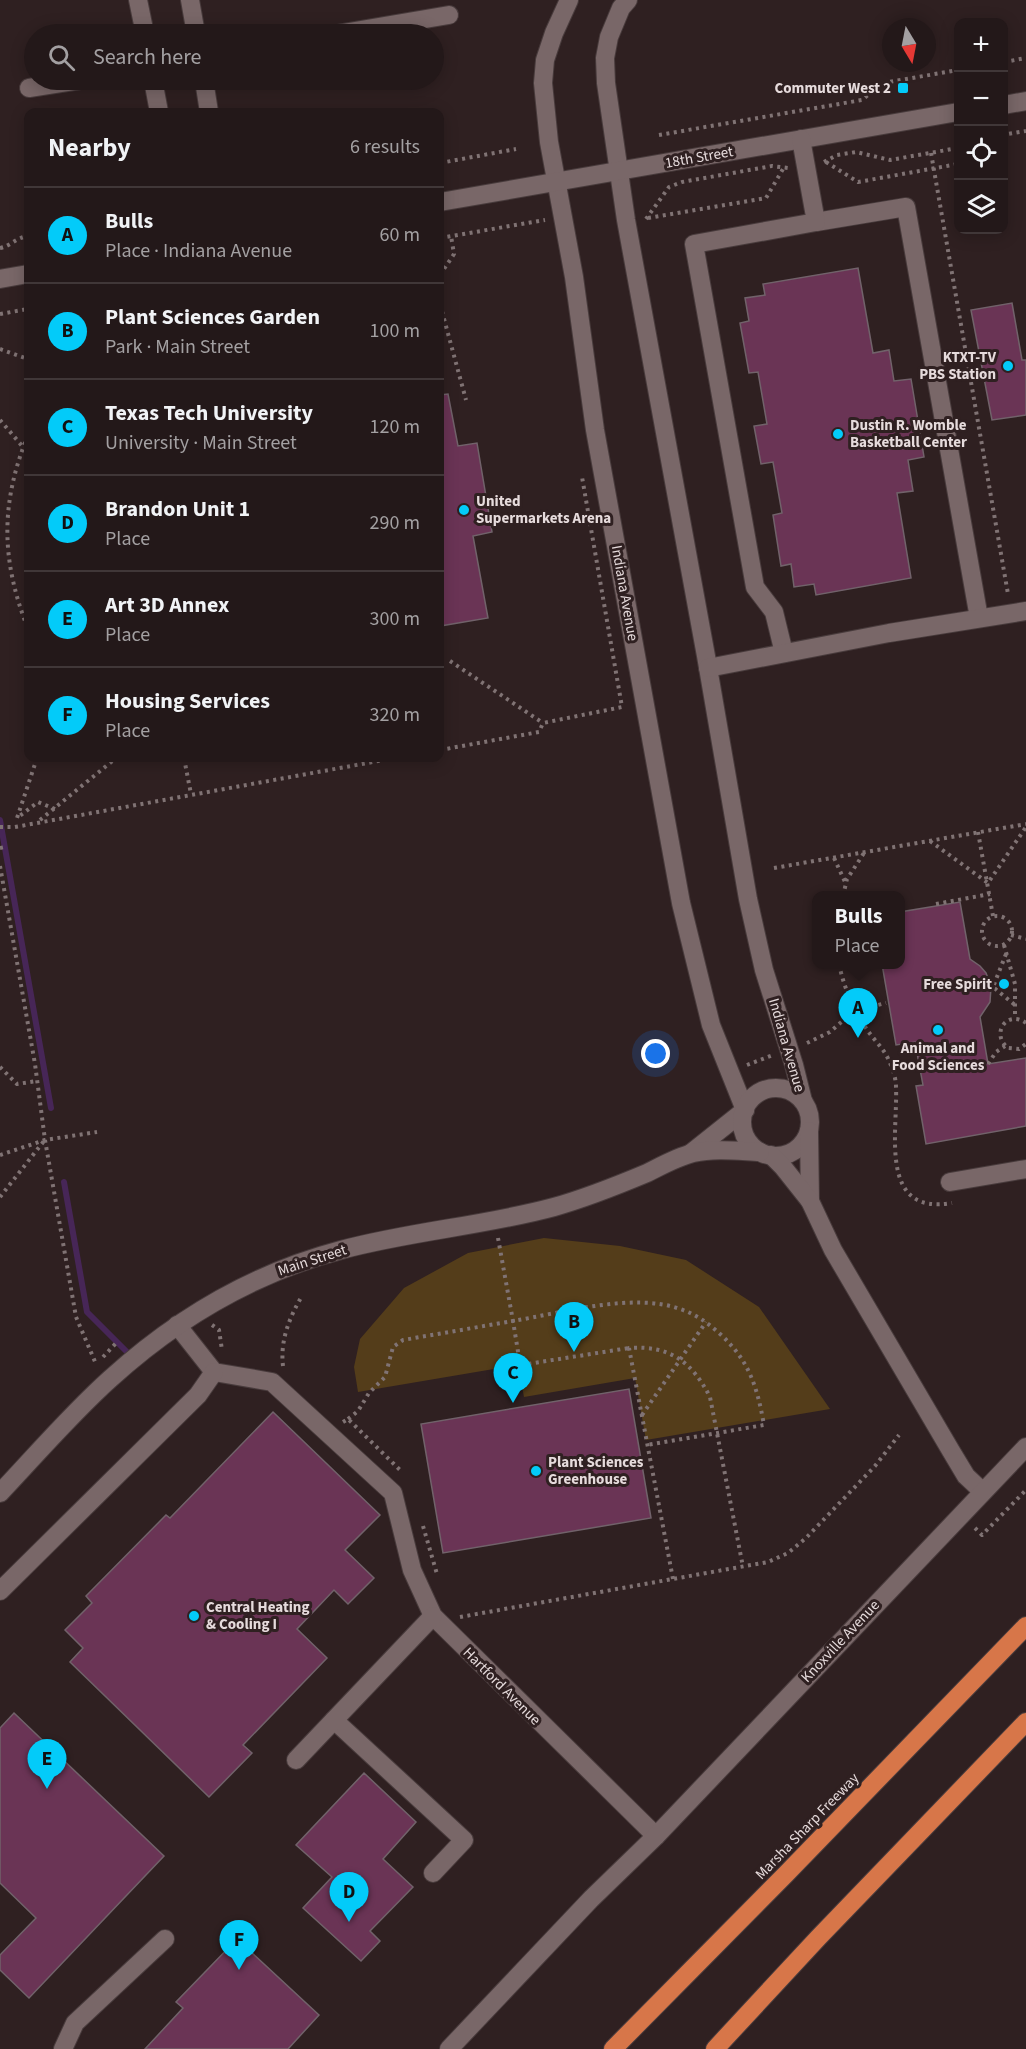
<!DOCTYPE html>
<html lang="en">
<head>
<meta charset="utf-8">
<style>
  :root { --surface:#231819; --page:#2b2122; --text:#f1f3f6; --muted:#a3a0a2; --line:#403738; --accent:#03cbf9 }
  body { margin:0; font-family:"Source Sans 3",sans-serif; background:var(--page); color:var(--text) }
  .controls { position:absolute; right:18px; top:18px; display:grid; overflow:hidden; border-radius:12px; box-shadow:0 3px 15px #0003 }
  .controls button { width:54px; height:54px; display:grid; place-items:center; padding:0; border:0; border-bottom:2px solid var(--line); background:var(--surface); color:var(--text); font:30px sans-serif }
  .compass { position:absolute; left:882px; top:18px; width:54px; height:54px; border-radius:50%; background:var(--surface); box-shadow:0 3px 15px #0003; rotate:170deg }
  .you { position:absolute; left:656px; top:1054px; width:21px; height:21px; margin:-15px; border:4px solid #fff; border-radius:50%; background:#1a73e8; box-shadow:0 0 0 9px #1a73e833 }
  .badge { display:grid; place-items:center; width:39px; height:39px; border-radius:50%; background:var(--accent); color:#111; font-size:20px; font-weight:700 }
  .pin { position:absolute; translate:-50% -50px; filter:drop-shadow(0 2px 3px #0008) }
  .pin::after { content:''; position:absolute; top:32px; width:21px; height:18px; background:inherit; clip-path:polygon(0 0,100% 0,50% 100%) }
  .popup { position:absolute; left:812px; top:891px; width:93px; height:78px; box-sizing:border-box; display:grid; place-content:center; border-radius:12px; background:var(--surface); filter:drop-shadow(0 2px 4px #0005); font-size:20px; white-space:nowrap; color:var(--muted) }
  .popup b { font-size:22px; color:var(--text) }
  .popup::after { content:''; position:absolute; left:50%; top:100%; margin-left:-12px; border:12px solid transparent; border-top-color:var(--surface) }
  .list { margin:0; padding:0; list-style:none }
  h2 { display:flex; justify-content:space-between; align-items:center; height:78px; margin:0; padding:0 24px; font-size:26px }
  h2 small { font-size:20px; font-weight:400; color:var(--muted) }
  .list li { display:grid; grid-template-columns:39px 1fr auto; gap:18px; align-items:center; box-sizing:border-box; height:96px; padding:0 24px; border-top:2px solid var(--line) }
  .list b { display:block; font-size:22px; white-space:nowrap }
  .list p { margin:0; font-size:20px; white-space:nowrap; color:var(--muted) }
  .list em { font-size:20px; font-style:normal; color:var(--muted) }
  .icon { flex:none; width:33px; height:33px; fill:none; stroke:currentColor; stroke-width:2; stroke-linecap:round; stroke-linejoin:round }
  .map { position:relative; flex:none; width:1026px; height:2049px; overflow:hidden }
  .search { position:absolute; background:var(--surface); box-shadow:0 3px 15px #0003; left:24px; top:24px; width:420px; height:66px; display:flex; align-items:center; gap:15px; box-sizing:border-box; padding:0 21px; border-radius:33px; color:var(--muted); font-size:22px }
  .panel { position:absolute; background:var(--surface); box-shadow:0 3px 15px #0003; left:24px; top:108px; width:420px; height:654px; border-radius:12px }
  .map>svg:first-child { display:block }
</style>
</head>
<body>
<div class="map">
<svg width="1026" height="2049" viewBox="0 0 1026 2049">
  <rect width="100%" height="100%" fill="#2f2021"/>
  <!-- green -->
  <polygon fill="#543d1a" points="544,1238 620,1246 686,1260 759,1307 830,1409 646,1440 635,1378 524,1397 518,1365 358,1392 354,1367 360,1339 404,1288 468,1253"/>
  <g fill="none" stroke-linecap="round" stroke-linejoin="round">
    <!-- stream -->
    <g stroke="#472657" stroke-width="6">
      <polyline points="0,820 51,1108"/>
      <polyline points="64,1182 87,1312 131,1356"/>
    </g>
  </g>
  <!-- building -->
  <g fill="#6a3455" stroke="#71626a" stroke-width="1.5">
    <polygon points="858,268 873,353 889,350 894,381 911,379 924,457 908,460 913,491 897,493 911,578 816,595 814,584 794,587 791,564 781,566 773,515 782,513 773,462 761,464 754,426 767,424 758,372 749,373 740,323 749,321 745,298 765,295 763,284"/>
    <polygon points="1012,303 1022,360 1026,360 1026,415 992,420 971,310"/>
    <polygon points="448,394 458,446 477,443 492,532 473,536 488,618 440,626 440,395"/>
    <polygon points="960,902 970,959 980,966 986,973 991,987 990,1002 980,1017 988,1064 1026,1058 1026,1126 926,1144 916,1086 923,1085 915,1042 896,1045 882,964 900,964 900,912"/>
    <polygon points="629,1389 651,1518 443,1553 421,1424"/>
    <polygon points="273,1412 380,1515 345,1550 374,1578 348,1604 334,1590 297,1629 327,1658 243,1745 252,1753 209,1797 70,1662 83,1648 65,1630 92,1603 86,1596 166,1515 170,1518"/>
    <polygon points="14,1713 164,1856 29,1998 0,1970 0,1955 36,1918 0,1883 0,1728"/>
    <polygon points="364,1773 416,1822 383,1859 413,1887 370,1931 380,1941 361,1961 303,1908 332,1877 296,1845"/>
    <polygon points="237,1939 319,2015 288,2049 145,2049 183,2008 176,2002"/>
  </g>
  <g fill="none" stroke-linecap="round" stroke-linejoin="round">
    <!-- minor casing -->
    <g stroke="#483b3c" stroke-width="20">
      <g id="minor">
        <polyline points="138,0 145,34"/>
        <polyline points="190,0 196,34"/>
        <polyline points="569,0 554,33 545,60 543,83 549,142 574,277 595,430 681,903 711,1025 745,1110 691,1153"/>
        <polyline points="628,0 621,8 609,37 605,58 606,83 626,220 706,656 748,899 764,970 794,1065 803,1101"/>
        <polyline points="337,34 449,15"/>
        <polyline points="153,80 159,112"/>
        <polyline points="204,80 209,112"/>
        <polyline points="29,88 80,80"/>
        <polyline points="1004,105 1026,101"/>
        <polyline points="440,202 958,112"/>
        <polyline points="816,222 906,207 979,618"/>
        <polyline points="0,279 28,274"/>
        <polyline points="784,653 774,612 755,587 694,244 816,222 801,139"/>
        <polyline points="708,668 889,633 1026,611"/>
        <circle cx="776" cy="1122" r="34"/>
        <polyline points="809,1131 810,1201"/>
        <polyline points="771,1155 783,1167 810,1201 833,1250 951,1451 966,1476 982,1491"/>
        <polyline points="950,1182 1026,1169"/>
        <polyline points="177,1325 214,1372 272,1382 393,1493 412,1570 433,1616 656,1836"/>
        <path d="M0,1493C36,1455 71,1414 110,1379C176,1319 254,1273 341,1250C411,1231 484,1226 554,1207C586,1198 616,1186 647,1173C661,1166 677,1157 693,1153C715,1148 738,1151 760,1152"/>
        <polyline points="0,1591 198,1395 214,1372"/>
        <polyline points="334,1720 464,1840 433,1873"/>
        <polyline points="296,1760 433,1616"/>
        <polyline points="63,2049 75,2023 165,1939"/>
        <polyline points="449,2049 591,1899 656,1836 1026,1447"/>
      </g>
    </g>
    <!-- highway casing -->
    <g stroke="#483b3c" stroke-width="20">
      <g id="highway">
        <polyline points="613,2049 786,1874 1026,1626"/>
        <polyline points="715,2049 818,1938 1026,1722"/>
      </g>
    </g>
    <!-- path -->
    <g stroke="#807374" stroke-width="4" stroke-dasharray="3 4.5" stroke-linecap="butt">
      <polyline points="1004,62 1026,58"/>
      <polyline points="659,135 862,100 879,86 889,82 958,70"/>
      <polyline points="1004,139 1008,134 1026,131"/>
      <polyline points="931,153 1008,594"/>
      <polyline points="824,162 837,155 856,152 890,160 958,148"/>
      <polyline points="826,162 858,182 958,164"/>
      <polyline points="440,163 516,149"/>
      <polyline points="648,218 766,198 783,169"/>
      <polyline points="646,219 669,187 682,182 772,166 788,168"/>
      <polyline points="440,238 545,220"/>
      <path d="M0,248C11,246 15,238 28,236"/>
      <polyline points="440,275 454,254 451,236"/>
      <polyline points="440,304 466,400"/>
      <polyline points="0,314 28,309"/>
      <polyline points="0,349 28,359"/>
      <polyline points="0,420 23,447"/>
      <path d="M28,435C0,504 1,560 28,629"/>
      <polyline points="450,661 543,723"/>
      <polyline points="440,750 539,732 543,723 622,707 582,477"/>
      <polyline points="37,758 17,818 38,802 55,809"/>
      <polyline points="184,758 191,794"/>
      <polyline points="40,820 116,758"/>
      <polyline points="0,827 15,827 395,758"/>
      <polyline points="978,832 993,916"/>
      <polyline points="930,841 988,883 1026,827"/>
      <polyline points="0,848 5,847"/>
      <polyline points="834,858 846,884"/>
      <polyline points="0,866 35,1064 45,1140 76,1317 96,1364"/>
      <polyline points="774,868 1026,824"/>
      <polyline points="843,896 847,879 864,853"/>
      <polyline points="936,904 990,894"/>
      <circle cx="997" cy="931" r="15"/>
      <polyline points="1011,935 1026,939"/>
      <polyline points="1004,945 1015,984 1015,1018"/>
      <polyline points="1006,954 993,987 1015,1005"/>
      <path d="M839,964C844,988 854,1011 868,1031C875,1041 885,1050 889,1061C893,1069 896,1079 896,1087C898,1132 878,1216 952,1203"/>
      <path d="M1026,1023C1007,1009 990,1034 1008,1048L1019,1049L1026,1044"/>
      <polyline points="807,1043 830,1032 854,1011 886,1003"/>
      <polyline points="988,1064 996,1052 1005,1046"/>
      <polyline points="747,1065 773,1055"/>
      <polyline points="0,1067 17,1084 37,1081"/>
      <polyline points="0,1155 45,1140 97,1132"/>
      <polyline points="0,1197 44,1141"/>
      <path d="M498,1238L513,1321C561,1313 634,1292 680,1309C695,1314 707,1322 719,1333C749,1360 757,1386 764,1425L647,1445"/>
      <polyline points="212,1325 219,1330 222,1350"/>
      <polyline points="103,1357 117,1342"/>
      <polyline points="521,1365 629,1348"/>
      <path d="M283,1366C280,1341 289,1318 302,1296"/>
      <polyline points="642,1415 706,1322"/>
      <polyline points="348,1419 358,1411 369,1393 385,1377 393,1347 403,1340 513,1321 522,1376"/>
      <polyline points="343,1422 348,1419 401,1471"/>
      <polyline points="423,1526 437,1574"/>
      <polyline points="975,1528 982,1535 1026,1490"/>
      <path d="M673,1579L629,1348C670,1345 692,1362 710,1397L743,1567"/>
      <polyline points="460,1617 768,1562 788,1553 806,1538 875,1466 899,1435"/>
    </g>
    <!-- minor -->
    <use href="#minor" stroke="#796768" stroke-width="18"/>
    <!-- highway -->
    <use href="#highway" stroke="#d77649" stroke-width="18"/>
  </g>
  <!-- markers -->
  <g fill="#03cbf9" stroke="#2f2021" stroke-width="2">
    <rect x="897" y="82" width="12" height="12" rx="3"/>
    <circle cx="1008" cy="366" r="6"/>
    <circle cx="838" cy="434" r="6"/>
    <circle cx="464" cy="510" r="6"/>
    <circle cx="1004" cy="984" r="6"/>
    <circle cx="938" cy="1030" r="6"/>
    <circle cx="536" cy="1471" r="6"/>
    <circle cx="194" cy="1616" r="6"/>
  </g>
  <g text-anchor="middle" stroke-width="6" stroke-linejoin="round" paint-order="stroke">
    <!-- poi labels -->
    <g font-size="15" font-weight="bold" fill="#e6dbdc" stroke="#2f2021" text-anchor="start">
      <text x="891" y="93" text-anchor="end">Commuter West 2</text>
      <text x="996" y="362" text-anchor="end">KTXT-TV<tspan x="996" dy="17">PBS Station</tspan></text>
      <text x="850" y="430">Dustin R. Womble<tspan x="850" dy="17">Basketball Center</tspan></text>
      <text x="476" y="506">United<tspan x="476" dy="17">Supermarkets Arena</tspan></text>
      <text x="992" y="989" text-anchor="end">Free Spirit</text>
      <text x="938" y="1053" text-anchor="middle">Animal and<tspan x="938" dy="17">Food Sciences</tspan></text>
      <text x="548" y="1467">Plant Sciences<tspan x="548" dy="17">Greenhouse</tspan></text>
      <text x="206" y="1612">Central Heating<tspan x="206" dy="17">&amp; Cooling I</tspan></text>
    </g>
    <!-- street labels -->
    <g font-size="15" fill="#e6dbdc" stroke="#2f2021">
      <text transform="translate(699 157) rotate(-10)" y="5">18th Street</text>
      <text transform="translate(625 593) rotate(80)" y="5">Indiana Avenue</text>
      <text transform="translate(787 1045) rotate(74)" y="5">Indiana Avenue</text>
      <text transform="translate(312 1260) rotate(-18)" y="5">Main Street</text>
      <text transform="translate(840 1641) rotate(-47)" y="5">Knoxville Avenue</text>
      <text transform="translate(502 1686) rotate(45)" y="5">Hartford Avenue</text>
      <text transform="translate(807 1826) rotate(-46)" y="5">Marsha Sharp Freeway</text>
    </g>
  </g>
</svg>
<div class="controls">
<button>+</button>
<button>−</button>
<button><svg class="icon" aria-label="locate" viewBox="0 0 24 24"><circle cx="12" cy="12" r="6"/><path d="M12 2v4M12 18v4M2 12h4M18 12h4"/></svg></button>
<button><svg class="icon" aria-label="layers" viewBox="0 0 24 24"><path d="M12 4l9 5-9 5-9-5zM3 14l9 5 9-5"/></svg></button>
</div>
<svg class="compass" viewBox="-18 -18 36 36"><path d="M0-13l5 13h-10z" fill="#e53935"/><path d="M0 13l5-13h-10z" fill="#a3a0a2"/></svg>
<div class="you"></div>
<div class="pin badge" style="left:858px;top:1038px">A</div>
<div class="popup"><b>Bulls</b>Place</div>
<div class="pin badge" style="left:574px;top:1352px">B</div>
<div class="pin badge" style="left:513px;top:1403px">C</div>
<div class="pin badge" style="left:349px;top:1922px">D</div>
<div class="pin badge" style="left:47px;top:1789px">E</div>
<div class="pin badge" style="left:239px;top:1970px">F</div>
<div class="search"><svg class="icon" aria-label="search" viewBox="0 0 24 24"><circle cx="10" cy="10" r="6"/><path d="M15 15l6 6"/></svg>Search here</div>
<section class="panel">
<h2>Nearby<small>6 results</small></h2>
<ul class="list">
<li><span class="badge">A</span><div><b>Bulls</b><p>Place · Indiana Avenue</p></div><em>60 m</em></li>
<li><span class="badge">B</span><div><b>Plant Sciences Garden</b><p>Park · Main Street</p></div><em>100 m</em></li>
<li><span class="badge">C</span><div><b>Texas Tech University</b><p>University · Main Street</p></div><em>120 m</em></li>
<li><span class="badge">D</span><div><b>Brandon Unit 1</b><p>Place</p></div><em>290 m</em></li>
<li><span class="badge">E</span><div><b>Art 3D Annex</b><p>Place</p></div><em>300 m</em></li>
<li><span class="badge">F</span><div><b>Housing Services</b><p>Place</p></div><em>320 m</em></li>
</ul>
</section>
</div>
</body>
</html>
